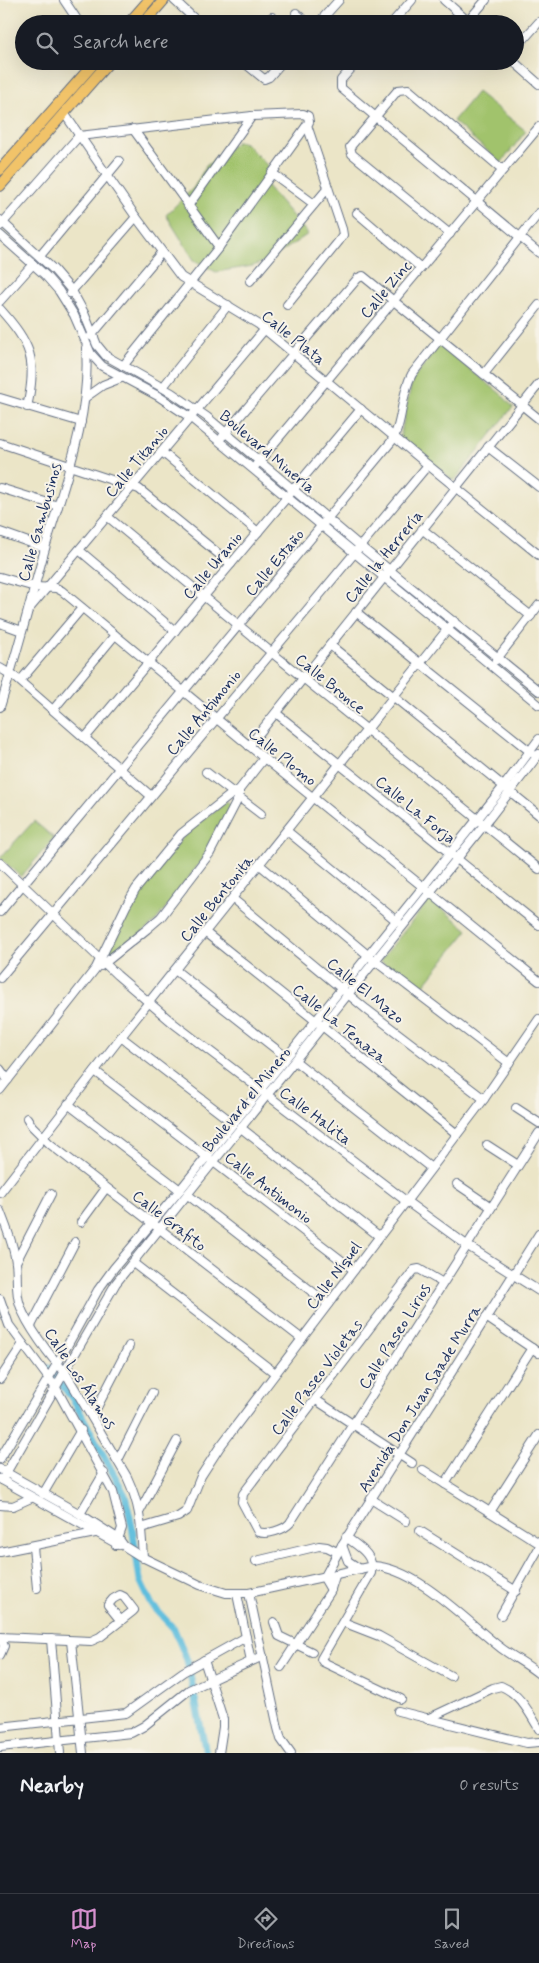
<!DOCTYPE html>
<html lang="en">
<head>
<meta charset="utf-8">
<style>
  :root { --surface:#171b24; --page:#242831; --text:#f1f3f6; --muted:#9ea1a6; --line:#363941; --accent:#d690ce }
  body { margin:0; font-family:Mynerve,sans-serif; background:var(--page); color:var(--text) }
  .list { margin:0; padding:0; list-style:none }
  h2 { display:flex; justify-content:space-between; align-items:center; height:65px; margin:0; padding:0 20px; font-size:21px }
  h2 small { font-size:16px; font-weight:400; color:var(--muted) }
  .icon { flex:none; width:28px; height:28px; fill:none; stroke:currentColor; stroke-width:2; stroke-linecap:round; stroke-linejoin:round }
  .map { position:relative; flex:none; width:539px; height:1753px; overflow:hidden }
  .search { position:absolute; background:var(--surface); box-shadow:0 5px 20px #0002; left:15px; right:15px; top:15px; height:55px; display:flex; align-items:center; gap:12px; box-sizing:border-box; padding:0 18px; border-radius:28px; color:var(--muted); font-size:19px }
  .sheet { height:140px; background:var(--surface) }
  nav { display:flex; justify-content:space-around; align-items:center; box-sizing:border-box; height:70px; border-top:1px solid var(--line); background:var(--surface); font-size:14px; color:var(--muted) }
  nav a { display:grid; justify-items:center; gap:2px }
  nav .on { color:var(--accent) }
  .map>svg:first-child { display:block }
</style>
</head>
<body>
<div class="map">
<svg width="539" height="1753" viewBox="0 0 539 1753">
  <rect width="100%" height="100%" fill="#f7f3e8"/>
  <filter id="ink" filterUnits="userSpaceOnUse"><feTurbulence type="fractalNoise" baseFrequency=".02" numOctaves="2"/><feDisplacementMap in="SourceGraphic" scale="10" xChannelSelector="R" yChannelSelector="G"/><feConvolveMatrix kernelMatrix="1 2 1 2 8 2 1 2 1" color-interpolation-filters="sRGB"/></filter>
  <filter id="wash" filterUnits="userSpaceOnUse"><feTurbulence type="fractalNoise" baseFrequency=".0096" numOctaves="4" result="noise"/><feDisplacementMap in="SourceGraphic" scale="20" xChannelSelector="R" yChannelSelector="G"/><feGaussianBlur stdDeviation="1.12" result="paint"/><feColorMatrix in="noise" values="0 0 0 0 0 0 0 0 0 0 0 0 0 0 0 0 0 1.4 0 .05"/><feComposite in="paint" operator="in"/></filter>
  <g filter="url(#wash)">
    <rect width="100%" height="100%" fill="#ebe5c7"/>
    <!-- green -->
    <g fill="#a1c36c" stroke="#5e7965">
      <polygon points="477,92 526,131 501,163 453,121"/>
      <polygon points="238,141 245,143 270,168 267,186 308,234 271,259 253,266 216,272 194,260 166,215 194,187 206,166"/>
      <polygon points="439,345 501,394 513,407 454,481 400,438 412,381"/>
      <polygon points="227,801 232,806 212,847 154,923 113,956 106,954 132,900 186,833"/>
      <polygon points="34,821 54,838 21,877 0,858"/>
      <polygon points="430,899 468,930 420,990 380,961"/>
    </g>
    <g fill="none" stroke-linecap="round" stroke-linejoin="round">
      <!-- canal -->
      <polyline stroke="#5fbedd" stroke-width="7" points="49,1368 74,1401 125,1495 132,1526 140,1580 152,1605 174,1629 187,1660 206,1753"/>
    </g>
  </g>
  <g filter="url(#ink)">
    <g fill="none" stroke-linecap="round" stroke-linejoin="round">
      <!-- minor casing -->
      <g stroke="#646f83" stroke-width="10">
        <g id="minor">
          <polyline points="64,0 80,24"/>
          <polyline points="174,0 200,24"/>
          <polyline points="444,0 471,24"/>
          <polyline points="296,13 308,24"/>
          <polyline points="322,19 339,0"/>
          <polyline points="468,21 486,0"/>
          <polyline points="267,24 272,17"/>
          <polyline points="391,24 412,0"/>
          <polyline points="515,49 539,22"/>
          <polyline points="242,61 264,79 269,77 283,61"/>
          <polyline points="358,61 341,80 341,88 539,253"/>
          <polyline points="513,61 539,84"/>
          <polyline points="64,113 136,217 181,277 258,324 428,465 539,555"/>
          <polyline points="133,129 219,247"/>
          <polyline points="272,173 314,204"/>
          <polyline points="188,206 252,116"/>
          <polyline points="357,213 421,268"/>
          <polyline points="0,220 54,270 72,291 84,313 97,345 106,356 172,393 207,417 360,546 539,691"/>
          <polyline points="0,226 79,136 252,116 303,114 308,116 309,122 307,125 219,247 123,366"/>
          <polyline points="450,234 352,154 350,147 398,90 408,89 503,170"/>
          <polyline points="0,235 45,275 59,291 74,315 91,354 102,366 158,396 191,418 539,705"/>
          <polyline points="40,256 119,161"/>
          <polyline points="250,281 328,188"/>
          <polyline points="70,293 136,217"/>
          <polyline points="0,301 33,264"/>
          <polyline points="287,305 339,241 343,235 342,229 307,125"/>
          <path d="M0,309C31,344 38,360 27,407"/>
          <polyline points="91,336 161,253"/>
          <polyline points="484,374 539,305"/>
          <polyline points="163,387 228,305"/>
          <polyline points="86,397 103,385 121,378"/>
          <polyline points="0,398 81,422"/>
          <polyline points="223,436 358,278 363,276 539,419"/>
          <polyline points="0,443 139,489 231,564"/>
          <polyline points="488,447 539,487"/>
          <polyline points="162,452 258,532"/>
          <polyline points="256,465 539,127"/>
          <polyline points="0,488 58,506"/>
          <polyline points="108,517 271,652 539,869"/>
          <polyline points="422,529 531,616"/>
          <polyline points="0,532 45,548"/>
          <polyline points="79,550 175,631"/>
          <polyline points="0,577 35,587 56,588 62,591 264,758 539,981"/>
          <polyline points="29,609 265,329"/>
          <polyline points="356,612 532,753"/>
          <polyline points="0,623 22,631"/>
          <polyline points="330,645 539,815"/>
          <polyline points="496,660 539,605"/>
          <polyline points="0,668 15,677 151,796"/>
          <polyline points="20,681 82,608"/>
          <path d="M0,707C17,653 31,599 46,545C65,481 91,416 86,348"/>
          <polyline points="53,710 115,635"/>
          <polyline points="276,713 539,925"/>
          <polyline points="85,738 361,409"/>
          <polyline points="249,746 539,384"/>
          <polyline points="206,772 261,814"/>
          <polyline points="287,831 398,922"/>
          <polyline points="0,863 117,975 173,1023 406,1201 468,1246 539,1291"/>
          <polyline points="260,865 375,961 509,1063"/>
          <polyline points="233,899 366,1009 484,1099"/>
          <path d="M0,912L391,442C404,422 400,395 412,374L539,213"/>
          <polyline points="206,933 457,1134"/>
          <polyline points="101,966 147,929 161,917 210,853 239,797 239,790"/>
          <polyline points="175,970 286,1057"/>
          <polyline points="0,978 428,465"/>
          <polyline points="121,1037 233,1123"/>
          <polyline points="295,1061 431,1168"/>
          <polyline points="0,1069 8,1080"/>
          <polyline points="95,1071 354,1270"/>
          <polyline points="0,1090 96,968 126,906 136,889 181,834 233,793 239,790 264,758"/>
          <polyline points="68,1104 180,1190"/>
          <polyline points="516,1108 539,1123"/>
          <polyline points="27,1118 32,1126 50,1144 302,1339"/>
          <polyline points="241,1128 379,1236"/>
          <polyline points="487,1145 518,1165"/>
          <polyline points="457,1184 491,1207"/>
          <polyline points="0,1193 121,1037 454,621"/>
          <polyline points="188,1195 328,1304"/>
          <path d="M0,1211C6,1227 14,1245 16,1263C18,1277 15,1291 20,1305C26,1324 51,1358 65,1372L127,1477C141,1507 141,1526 143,1558"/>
          <polyline points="81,1222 106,1188"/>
          <polyline points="16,1262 51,1194"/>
          <polyline points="133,1263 275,1373"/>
          <path d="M443,1283L419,1269L414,1270L243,1494L242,1502L258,1532C267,1535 284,1530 290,1523L539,1133"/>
          <polyline points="0,1299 9,1325 56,1388 113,1492 122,1528 116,1545"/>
          <polyline points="486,1317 539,1353"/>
          <polyline points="31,1326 75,1242"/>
          <polyline points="0,1379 23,1344"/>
          <polyline points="316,1400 412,1463"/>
          <polyline points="92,1417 129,1346"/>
          <polyline points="0,1459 57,1364 98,1290 114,1268 180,1190 504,786 539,739"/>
          <polyline points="118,1460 152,1393"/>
          <path d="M0,1469L80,1514L119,1539L124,1546L140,1556L200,1585L226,1593H249L373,1566C417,1568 466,1621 501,1648C513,1657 527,1664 539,1674"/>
          <polyline points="423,1470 539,1543"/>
          <polyline points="0,1479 119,1545"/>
          <polyline points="2,1480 116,1283 484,825 539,754"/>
          <polyline points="445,1484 532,1348"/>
          <polyline points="43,1494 81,1430"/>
          <polyline points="371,1499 406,1521"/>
          <polyline points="0,1505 13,1506 31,1498"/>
          <polyline points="140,1511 177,1441"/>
          <polyline points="490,1512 539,1435"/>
          <polyline points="80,1514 104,1473"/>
          <polyline points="141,1528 178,1517 187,1511 201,1476 219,1448 484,1099 539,1019"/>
          <polyline points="420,1531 516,1591"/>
          <path d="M346,1537C359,1547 375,1555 371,1573L321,1659L323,1662L401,1699"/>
          <polyline points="342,1545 348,1561 360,1569"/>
          <polyline points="33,1547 37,1588"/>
          <polyline points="0,1552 95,1533"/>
          <polyline points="256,1561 319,1546 327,1547 337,1552"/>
          <polyline points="331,1590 324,1578 342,1545 539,1234"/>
          <polyline points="249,1593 278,1728 281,1739 291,1753"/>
          <polyline points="237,1594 251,1661"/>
          <polyline points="501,1615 539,1548"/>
          <polyline points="274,1622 279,1636 312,1652"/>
          <polyline points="343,1622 379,1636 451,1676"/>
          <polyline points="0,1637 91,1641 100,1637 133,1611 134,1610 124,1597 120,1595 113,1599 108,1605 121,1621"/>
          <polyline points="0,1637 4,1646 0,1655"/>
          <polyline points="51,1639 60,1753"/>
          <polyline points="71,1641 83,1753"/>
          <polyline points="204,1660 223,1719 223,1727 219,1753"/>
          <polyline points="281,1667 330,1592 335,1576"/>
          <polyline points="398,1711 527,1743 539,1742"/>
          <path d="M427,1719L493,1688L501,1686C520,1694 529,1712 539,1729"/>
          <polyline points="0,1727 126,1713 183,1672 246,1637"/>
          <polyline points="0,1747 131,1733 144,1726 189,1690 263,1656"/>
        </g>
      </g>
      <!-- major casing -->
      <g stroke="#646f83" stroke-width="12">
        <g id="major">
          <polyline points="128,24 149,0"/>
          <polyline points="143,24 164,0"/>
          <polyline points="0,170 96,61"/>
          <polyline points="0,186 110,61"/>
        </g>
      </g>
      <!-- minor -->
      <use href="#minor" stroke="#fff" stroke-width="8"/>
      <!-- major -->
      <use href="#major" stroke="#f1c369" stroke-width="10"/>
    </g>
  </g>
  <g text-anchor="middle" stroke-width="4" stroke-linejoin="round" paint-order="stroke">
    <!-- street labels -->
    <g font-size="16" fill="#1b2f5e" stroke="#f7f3e8">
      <text transform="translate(385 289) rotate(-50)" y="6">Calle Zinc</text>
      <text transform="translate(294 337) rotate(39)" y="6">Calle Plata</text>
      <text transform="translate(268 451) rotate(40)" y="6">Boulevard Minería</text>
      <text transform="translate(136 461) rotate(-50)" y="6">Calle Titanio</text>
      <text transform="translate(39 522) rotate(-74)" y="6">Calle Gambusinos</text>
      <text transform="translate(383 556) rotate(-51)" y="6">Calle la Herrería</text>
      <text transform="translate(274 562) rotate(-50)" y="6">Calle Estaño</text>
      <text transform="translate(212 565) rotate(-50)" y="6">Calle Uranio</text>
      <text transform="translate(331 683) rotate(39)" y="6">Calle Bronce</text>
      <text transform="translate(203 712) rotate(-50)" y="6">Calle Antimonio</text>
      <text transform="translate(283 756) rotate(39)" y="6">Calle Plomo</text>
      <text transform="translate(416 809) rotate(39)" y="6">Calle La Forja</text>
      <text transform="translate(216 898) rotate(-51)" y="6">Calle Bentonita</text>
      <text transform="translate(366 990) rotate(39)" y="6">Calle El Mazo</text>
      <text transform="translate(340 1023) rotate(39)" y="6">Calle La Tenaza</text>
      <text transform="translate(246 1099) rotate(-51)" y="6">Boulevard el Minero</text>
      <text transform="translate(316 1115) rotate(37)" y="6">Calle Halita</text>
      <text transform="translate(269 1187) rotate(38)" y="6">Calle Antimonio</text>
      <text transform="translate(170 1220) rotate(38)" y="6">Calle Grafito</text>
      <text transform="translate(333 1275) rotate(-53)" y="6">Calle Níquel</text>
      <text transform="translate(394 1336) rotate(-58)" y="6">Calle Paseo Lirios</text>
      <text transform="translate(316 1377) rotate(-53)" y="6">Calle Paseo Violetas</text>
      <text transform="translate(81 1378) rotate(57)" y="6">Calle Los Álamos</text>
      <text transform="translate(419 1398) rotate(-58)" y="6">Avenida Don Juan Saade Murra</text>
    </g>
  </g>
</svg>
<div class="search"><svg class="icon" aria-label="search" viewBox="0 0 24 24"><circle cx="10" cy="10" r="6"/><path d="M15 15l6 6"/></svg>Search here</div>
</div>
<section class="sheet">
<h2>Nearby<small>0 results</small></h2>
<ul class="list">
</ul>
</section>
<nav>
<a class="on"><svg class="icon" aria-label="map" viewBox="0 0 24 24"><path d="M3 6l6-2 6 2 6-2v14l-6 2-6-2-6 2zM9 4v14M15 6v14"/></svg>Map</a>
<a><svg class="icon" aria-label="directions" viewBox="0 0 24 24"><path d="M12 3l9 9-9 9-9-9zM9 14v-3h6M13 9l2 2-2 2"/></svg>Directions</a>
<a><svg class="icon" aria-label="saved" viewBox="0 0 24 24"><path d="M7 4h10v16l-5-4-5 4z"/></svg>Saved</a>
</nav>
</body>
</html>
